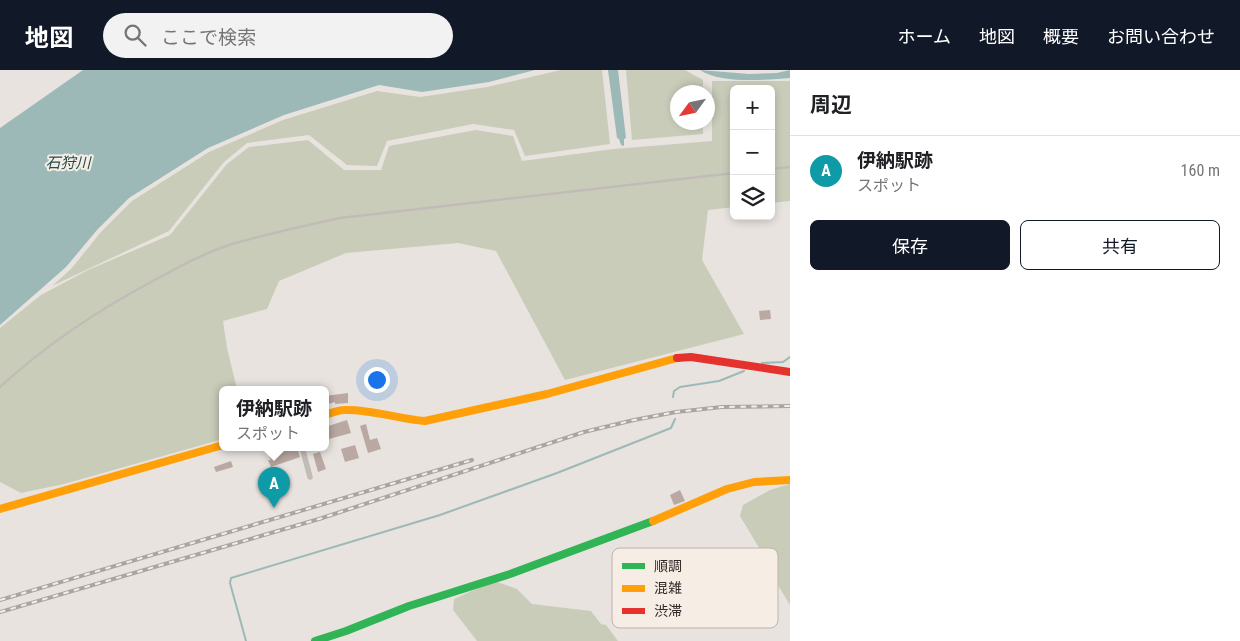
<!DOCTYPE html>
<html lang="ja">
<head>
<meta charset="utf-8">
<style>
  :root { --surface:#fff; --page:#f2f2f2; --text:#202124; --muted:#757577; --line:#e0e0e0; --accent:#111827 }
  body { margin:0; font-family:"Roboto Condensed","Noto Sans JP",sans-serif; background:var(--page); color:var(--text) }
  .controls { position:absolute; right:15px; top:15px; display:grid; overflow:hidden; border-radius:8px; box-shadow:0 2px 8px #0003 }
  .controls button { width:45px; height:45px; display:grid; place-items:center; padding:0; border:0; border-bottom:1px solid var(--line); background:var(--surface); color:var(--text); font:25px sans-serif }
  .compass { position:absolute; left:670px; top:15px; width:45px; height:45px; border-radius:50%; background:var(--surface); box-shadow:0 2px 8px #0003; rotate:237deg }
  .you { position:absolute; left:376px; top:309px; width:18px; height:18px; margin:-12px; border:4px solid #fff; border-radius:50%; background:#1a73e8; box-shadow:0 0 0 8px #1a73e833 }
  .badge { display:grid; place-items:center; width:32px; height:32px; border-radius:50%; background:var(--accent); color:#fff; font-size:16px; font-weight:700 }
  .pin { position:absolute; translate:-50% -41px; filter:drop-shadow(0 1px 2px #0008) }
  .pin::after { content:''; position:absolute; top:26px; width:18px; height:15px; background:inherit; clip-path:polygon(0 0,100% 0,50% 100%) }
  .popup { position:absolute; left:219px; top:316px; width:110px; height:65px; box-sizing:border-box; display:grid; place-content:center; border-radius:8px; background:var(--surface); filter:drop-shadow(0 1px 4px #0005); font-size:16px; white-space:nowrap; color:var(--muted) }
  .popup b { font-size:19px; color:var(--text) }
  .popup::after { content:''; position:absolute; left:50%; top:100%; margin-left:-10px; border:10px solid transparent; border-top-color:var(--surface) }
  .list { margin:0; padding:0; list-style:none }
  h2 { display:flex; justify-content:space-between; align-items:center; height:65px; margin:0; padding:0 20px; font-size:21px }
  h2 small { font-size:16px; font-weight:400; color:var(--muted) }
  .list li { display:grid; grid-template-columns:32px 1fr auto; gap:15px; align-items:center; box-sizing:border-box; height:70px; padding:0 20px; border-top:1px solid var(--line) }
  .list b { display:block; font-size:19px; white-space:nowrap }
  .list p { margin:0; font-size:16px; white-space:nowrap; color:var(--muted) }
  .list em { font-size:16px; font-style:normal; color:var(--muted) }
  .actions { display:flex; gap:10px; padding:15px 20px }
  .actions a { flex:1; padding:11px 0; border:1px solid var(--accent); border-radius:8px; text-align:center; font-size:18px; color:var(--accent) }
  .actions .main { background:var(--accent); color:#fff }
  .icon { flex:none; width:28px; height:28px; fill:none; stroke:currentColor; stroke-width:2; stroke-linecap:round; stroke-linejoin:round }
  .map { position:relative; flex:none; width:790px; height:571px; overflow:hidden }
  header { display:flex; align-items:center; gap:30px; box-sizing:border-box; height:70px; padding:0 25px; background:var(--accent); color:#fff }
  header strong { font-size:24px }
  nav { display:flex; gap:28px; margin-inline-start:auto; font-size:18px }
  .search { width:350px; height:45px; background:var(--page); display:flex; align-items:center; gap:12px; box-sizing:border-box; padding:0 18px; border-radius:28px; color:var(--muted); font-size:19px }
  main { display:flex }
  aside { flex:1; background:var(--surface) }
  .map>svg:first-child { display:block }
</style>
</head>
<body>
<header>
<strong>地図</strong>
<div class="search"><svg class="icon" aria-label="search" viewBox="0 0 24 24"><circle cx="10" cy="10" r="6"/><path d="M15 15l6 6"/></svg>ここで検索</div>
<nav><a>ホーム</a><a>地図</a><a>概要</a><a>お問い合わせ</a></nav>
</header>
<main>
<div class="map">
<svg width="790" height="571" viewBox="0 0 790 571">
  <rect width="100%" height="100%" fill="#e8e3de"/>
  <!-- green -->
  <g fill="#caccba">
    <polygon points="561,0 602,0 610,74 525,86 514,60 473,54 387,71 377,96 347,95 309,65 247,73 223,93 169,161 52,216 71,199 101,162 132,131 209,82 283,50 377,21 420,27 487,17"/>
    <polygon points="626,0 685,0 703,10 703,22 678,22 678,52 703,53 703,64 632,70"/>
    <polygon points="712,11 790,11 790,131 771,133 771,19 734,19 734,137 708,140 702,190 744,264 565,310 496,181 458,173 346,183 279,211 267,239 223,251 227,278 237,319 223,319 223,369 64,414 21,423 0,412 0,258 41,225 88,200 170,165 227,94 249,77 308,70 344,100 381,100 389,76 476,60 513,66 522,91 614,79 712,71"/>
    <polygon points="790,414 790,535 761,487 761,481 740,446 743,435 770,420"/>
    <polygon points="494,511 517,519 532,534 591,541 601,554 606,555 618,571 477,571 453,540 454,529"/>
  </g>
  <!-- water -->
  <g fill="#9cb9b8">
    <polygon points="83,0 535,0 489,12 422,22 379,15 284,45 208,78 129,128 97,160 66,197 0,255 0,58"/>
    <polygon points="608,0 618,0 626,68 624,69 624,76 621,75 619,69 617,68"/>
    <path d="M700,0L749,4L777,3L790,0V8C765,10 721,14 700,0Z"/>
  </g>
  <g fill="none" stroke-linecap="round" stroke-linejoin="round">
    <!-- stream -->
    <g stroke="#9cb9b8" stroke-width="2">
      <polyline points="762,293 783,292 790,287"/>
      <polyline points="673,327 674,321 680,317 719,311 744,301"/>
      <polyline points="246,571 230,513 231,508 440,445 557,403 671,358 675,349"/>
    </g>
  </g>
  <!-- building -->
  <g fill="#baa8a2">
    <polygon points="770,240 771,249 760,250 759,241"/>
    <polygon points="348,323 348,333 335,334 335,332 325,335 325,326"/>
    <polygon points="347,350 351,363 325,370 325,357"/>
    <polygon points="366,354 370,370 377,368 381,379 368,383 360,356"/>
    <polygon points="355,375 359,388 345,392 341,379"/>
    <polygon points="283,377 297,377 300,387 271,397 268,390 271,390 269,386 284,381"/>
    <polygon points="320,382 326,399 318,402 313,384"/>
    <polygon points="231,391 233,397 216,402 214,397"/>
    <polygon points="680,420 685,431 674,435 670,425"/>
  </g>
  <g fill="none" stroke-linecap="round" stroke-linejoin="round">
    <!-- lane -->
    <g stroke="#c2bcb7" stroke-width="2.5">
      <polyline points="771,99 790,97"/>
      <path d="M0,317C46,275 98,240 153,211C177,198 202,184 229,175C265,164 303,156 340,148L734,103"/>
    </g>
    <!-- street -->
    <polyline stroke="#c2bcb7" stroke-width="5.5" points="302,377 310,407"/>
    <!-- fast -->
    <polyline stroke="#30b455" stroke-width="8" points="315,571 346,561 409,536 510,504 653,451"/>
    <!-- slow -->
    <g stroke="#ff9f0a" stroke-width="8">
      <path d="M325,345C331,343 338,340 344,340C371,339 398,349 425,351L547,324L677,288"/>
      <polyline points="0,439 223,375"/>
      <polyline points="653,451 727,419 754,412 790,410"/>
    </g>
    <!-- jam -->
    <polyline stroke="#e5322d" stroke-width="8" points="677,288 691,287 790,302"/>
    <!-- rail casing -->
    <g stroke="#a9a5a2" stroke-width="4">
      <g id="rail">
        <polyline points="0,530 472,390"/>
        <polyline points="0,542 319,449 584,362 634,350 676,342 722,337 790,336"/>
      </g>
    </g>
    <!-- rail -->
    <use href="#rail" stroke="#f6ede5" stroke-width="2" stroke-dasharray="5.5" stroke-linecap="butt"/>
  </g>
  <g text-anchor="middle" stroke-width="4" stroke-linejoin="round" paint-order="stroke">
    <!-- water labels -->
    <g font-size="15" font-style="italic" fill="#224c4d" stroke="#f6ede5">
      <text x="68" y="98">石狩川</text>
    </g>
  </g>
  <!-- legend -->
  <rect x="612" y="478" width="166" height="80" rx="8" fill="#f6ede5" stroke="#bbb2ac" stroke-width="1"/>
  <rect x="622" y="493" width="23" height="6" fill="#30b455"/>
  <rect x="622" y="515" width="23" height="7" fill="#ff9f0a"/>
  <rect x="622" y="538" width="23" height="6" fill="#e5322d"/>
  <g font-size="14" fill="#312927">
    <text x="654" y="501">順調</text>
    <text x="654" y="523">混雑</text>
    <text x="654" y="546">渋滞</text>
  </g>
</svg>
<div class="controls">
<button>+</button>
<button>−</button>
<button><svg class="icon" aria-label="layers" viewBox="0 0 24 24"><path d="M12 4l9 5-9 5-9-5zM3 14l9 5 9-5"/></svg></button>
</div>
<svg class="compass" viewBox="-18 -18 36 36"><path d="M0-13l5 13h-10z" fill="#e53935"/><path d="M0 13l5-13h-10z" fill="#757577"/></svg>
<div class="you"></div>
<div class="pin badge" style="left:274px;top:438px;background:#0f9aa8">A</div>
<div class="popup"><b>伊納駅跡</b>スポット</div>
</div>
<aside>
<h2>周辺<small></small></h2>
<ul class="list">
<li><span class="badge" style="background:#0f9aa8">A</span><div><b>伊納駅跡</b><p>スポット</p></div><em>160 m</em></li>
</ul>
<div class="actions"><a class="main">保存</a><a>共有</a></div>
</aside>
</main>
</body>
</html>
